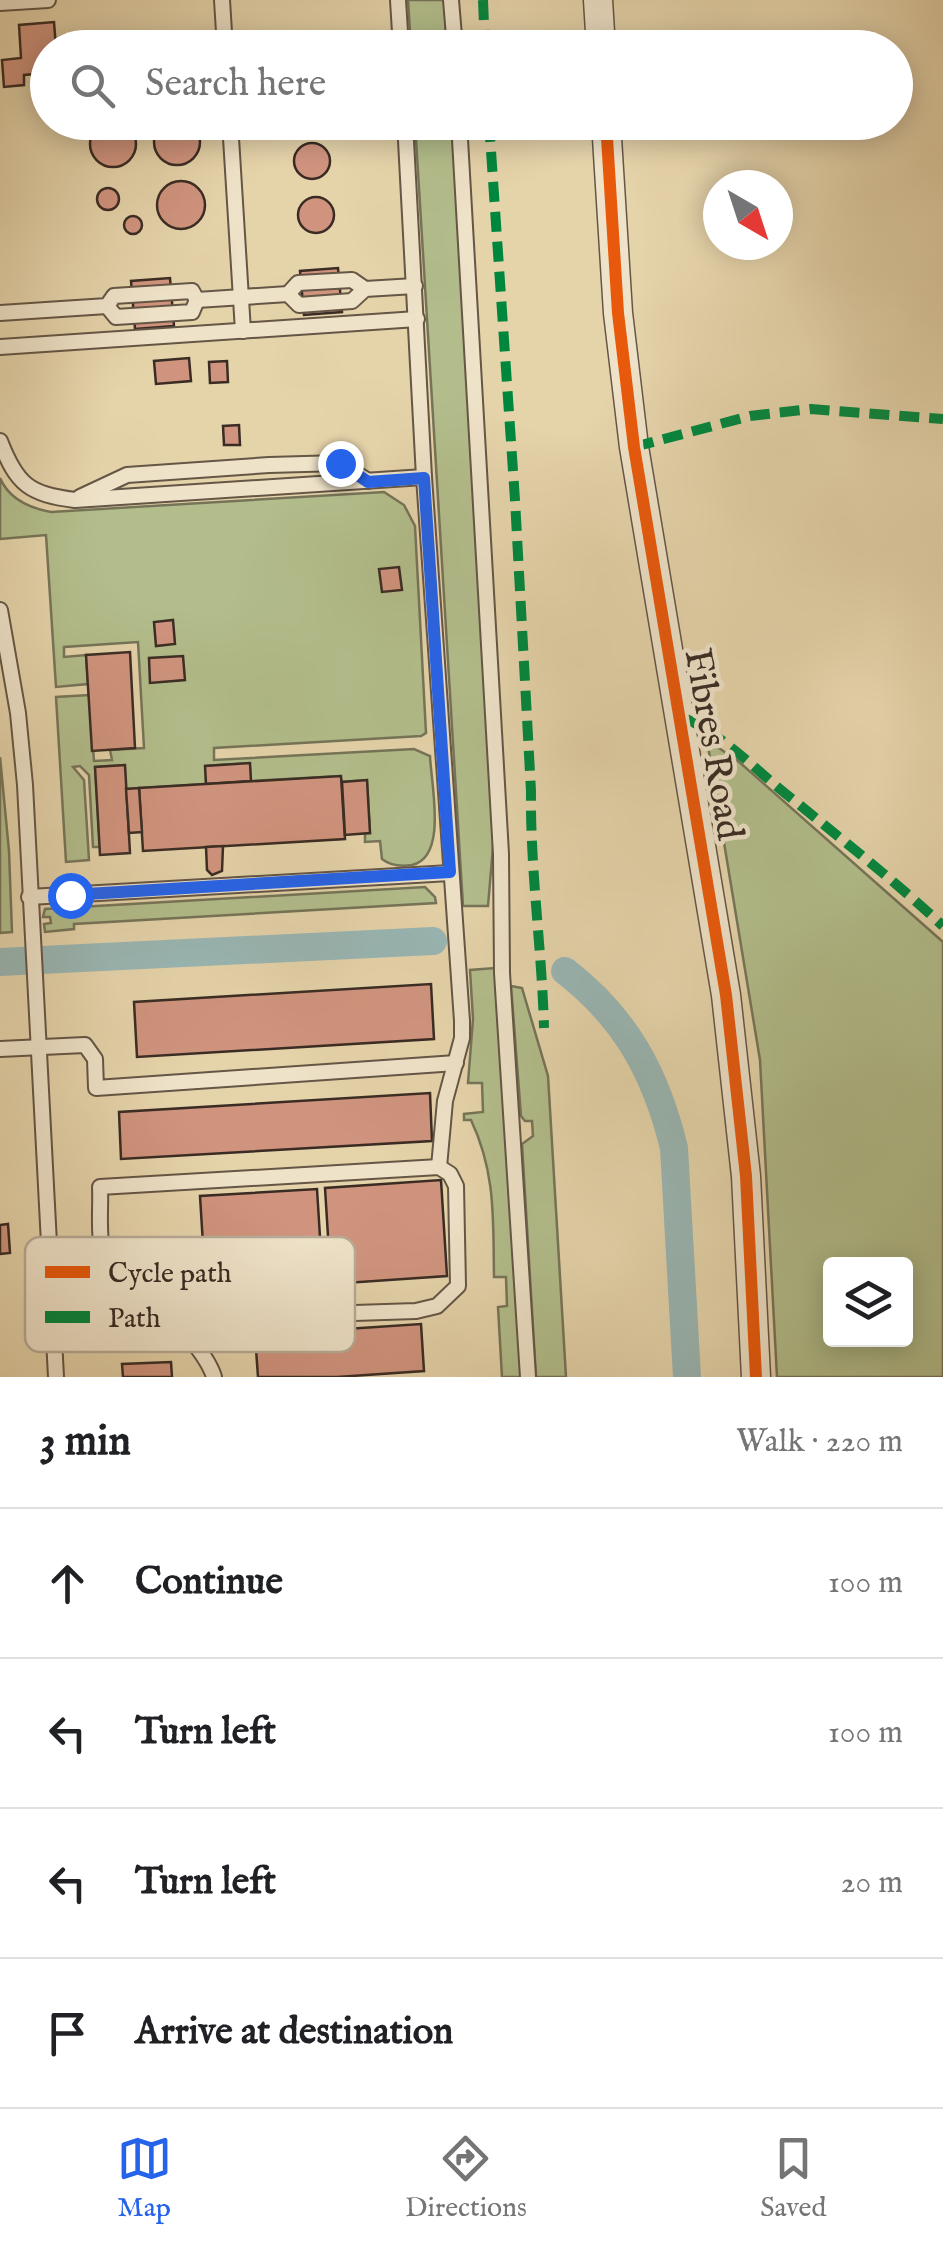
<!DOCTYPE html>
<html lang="en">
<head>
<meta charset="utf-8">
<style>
  :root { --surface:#fff; --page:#f2f2f2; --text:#202124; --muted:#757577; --line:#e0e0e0; --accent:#2563eb }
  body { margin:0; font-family:"IM FELL English",serif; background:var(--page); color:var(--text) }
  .controls { position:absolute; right:30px; bottom:30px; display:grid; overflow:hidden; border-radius:10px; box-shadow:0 5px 25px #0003 }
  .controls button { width:90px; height:90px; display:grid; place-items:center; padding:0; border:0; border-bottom:2px solid var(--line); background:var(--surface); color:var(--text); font:50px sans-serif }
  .compass { position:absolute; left:703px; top:170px; width:90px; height:90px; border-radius:50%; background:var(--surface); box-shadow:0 5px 25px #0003; rotate:141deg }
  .stop { position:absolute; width:30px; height:30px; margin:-22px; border:8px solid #2563eb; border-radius:50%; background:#fff }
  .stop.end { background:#2563eb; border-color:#fff; box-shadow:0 2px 10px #0008 }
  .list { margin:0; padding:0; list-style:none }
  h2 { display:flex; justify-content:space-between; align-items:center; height:130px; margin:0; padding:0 40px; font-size:42px }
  h2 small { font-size:32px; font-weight:400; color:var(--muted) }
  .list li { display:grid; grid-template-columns:65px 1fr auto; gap:30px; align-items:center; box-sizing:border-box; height:150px; padding:0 40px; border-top:2px solid var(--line) }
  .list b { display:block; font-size:38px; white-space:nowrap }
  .list em { font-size:32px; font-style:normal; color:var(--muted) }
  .icon { flex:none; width:55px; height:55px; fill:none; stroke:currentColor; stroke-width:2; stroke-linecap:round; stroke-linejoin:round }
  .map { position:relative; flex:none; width:943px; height:1377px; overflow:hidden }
  .search { position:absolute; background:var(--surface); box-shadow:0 5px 25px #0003; left:30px; right:30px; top:30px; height:110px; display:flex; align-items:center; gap:25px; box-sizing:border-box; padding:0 35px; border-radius:55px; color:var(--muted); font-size:38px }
  .sheet { height:730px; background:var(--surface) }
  nav { display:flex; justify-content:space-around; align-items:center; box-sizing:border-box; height:140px; border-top:2px solid var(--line); background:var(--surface); font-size:28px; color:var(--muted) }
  nav a { display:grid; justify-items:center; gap:5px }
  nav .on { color:var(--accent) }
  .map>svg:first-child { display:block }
</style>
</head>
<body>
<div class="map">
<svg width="943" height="1377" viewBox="0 0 943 1377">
  <rect width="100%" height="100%" fill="#e5d3aa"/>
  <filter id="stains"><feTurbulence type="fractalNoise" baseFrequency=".002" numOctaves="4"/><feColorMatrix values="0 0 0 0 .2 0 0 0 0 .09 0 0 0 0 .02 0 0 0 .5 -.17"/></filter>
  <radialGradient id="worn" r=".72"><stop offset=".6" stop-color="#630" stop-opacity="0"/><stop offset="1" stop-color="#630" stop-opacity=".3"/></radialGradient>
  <!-- green -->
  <g fill="#b2bd8b" stroke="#767458" stroke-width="2.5" fill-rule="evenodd">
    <polygon points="408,0 444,0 447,47 411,47"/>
    <polygon points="415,123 452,123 495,823 488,906 463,906"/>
    <path d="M0,478C9,499 29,508 51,512L384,492L404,505L415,526L426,733L421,736L214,748V760L414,749L430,756C431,784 448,857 412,865C400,867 391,866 382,859L380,841L365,842V833H370L367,780L342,782L340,776L251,781L249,763L206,766V784L126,789L124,765L95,767L100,847H93L89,775L80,766L73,767L84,780L89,860L66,862L56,697L89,695L94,761L112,760L110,750L144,748L138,642L64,647V657L86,655L88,684L56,687L46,535L0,539Z"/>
    <path d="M707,740L738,761L943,942V1377H777L760,1060ZM830,1264H906V1340H830Z"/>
    <polygon points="0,757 9,851 12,932 0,933"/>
    <polygon points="425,887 435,897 436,903 74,924 74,929 45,932 44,924 51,923 50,917 43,917 45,909"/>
    <path d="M495,968L509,1147L521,1377H502L498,1307L507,1306L506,1277H494C493,1219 496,1173 471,1120H464V1114L483,1112L482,1083H468L473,1019L470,970Z"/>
    <polygon points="511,986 522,988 548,1076 566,1377 536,1377 522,1144 533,1136 532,1121 525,1121 521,1116"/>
  </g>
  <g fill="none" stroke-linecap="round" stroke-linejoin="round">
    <!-- canal -->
    <g stroke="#99b6b3" stroke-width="28">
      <polyline points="0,962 433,941"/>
      <path d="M565,971C626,1018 656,1074 674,1148L687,1377"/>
    </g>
  </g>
  <!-- building -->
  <g fill="#d0947e" stroke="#3a2c24" stroke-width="2.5">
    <polygon points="54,22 56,48 48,48 48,73 24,75 24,85 4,87 2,60 21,58 19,25"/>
    <circle cx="177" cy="142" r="23"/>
    <circle cx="113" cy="144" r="23"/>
    <circle cx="312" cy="161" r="18"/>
    <circle cx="181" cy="205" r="24"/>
    <circle cx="108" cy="199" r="11"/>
    <circle cx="316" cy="215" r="18"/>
    <circle cx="133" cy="225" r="9"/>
    <polygon points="338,268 342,312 304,315 300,271"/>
    <polygon points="170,278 174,326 135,329 131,281"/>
    <polygon points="189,358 191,381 156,384 154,361"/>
    <polygon points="227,361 228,382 210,383 209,362"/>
    <polygon points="239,425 240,445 224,445 223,426"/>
    <polygon points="399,567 402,590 382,592 379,569"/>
    <polygon points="173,620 175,644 156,646 154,622"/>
    <polygon points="130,652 135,748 92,751 86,655"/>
    <polygon points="183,656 185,680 150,683 149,658"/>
    <polygon points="250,763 251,781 206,784 205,766"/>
    <polygon points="125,765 130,853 100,855 95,767"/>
    <polygon points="341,776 345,839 143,851 139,788"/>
    <polygon points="367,780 370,833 345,835 342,782"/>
    <polygon points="139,788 142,832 129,833 126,789"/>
    <polygon points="223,846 222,871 212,875 207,870 206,847"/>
    <polygon points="431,984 434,1039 137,1057 134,1002"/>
    <polygon points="430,1093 432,1141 121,1159 119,1112"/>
    <polygon points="441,1180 447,1276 331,1284 325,1188"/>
    <polygon points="317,1189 323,1285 206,1293 200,1196"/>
    <polygon points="8,1224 10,1253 0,1254 0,1225"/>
    <polygon points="421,1324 424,1371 337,1377 258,1377 255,1335"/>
    <polygon points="171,1362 172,1377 123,1377 122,1364"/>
  </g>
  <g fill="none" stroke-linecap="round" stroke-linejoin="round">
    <!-- service casing -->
    <g stroke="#655646" stroke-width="18">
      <g id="service">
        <polyline points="222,0 225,48"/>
        <polyline points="398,0 401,48"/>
        <polyline points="451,0 455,48"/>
        <polyline points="0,3 48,0"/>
        <polyline points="230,122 243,331"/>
        <polyline points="405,122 424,477 462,1021 462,1038 445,1101 439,1167"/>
        <polyline points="459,122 501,854 502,973 528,1377"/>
        <polyline points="288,294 299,305 352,301 365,289 415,286"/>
        <polyline points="107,306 116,317 192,312 197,300"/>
        <polyline points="0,313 107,306 114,296 192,291 197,300 288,294 298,283 352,280 365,289"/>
        <polyline points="0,347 417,319"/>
        <path d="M0,441C17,485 29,494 75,500L424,477"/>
        <polyline points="80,497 127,475 269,465 340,463 368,481"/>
        <polyline points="0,610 18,713 25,785 56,1377"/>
        <polyline points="29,897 450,873"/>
        <polyline points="0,1049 85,1045 95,1059 96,1088 456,1063"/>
        <path d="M169,1319L416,1311L437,1306L458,1286L456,1186L450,1174L439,1167L100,1187C101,1207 98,1230 102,1249C106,1268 128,1275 140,1287C162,1306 206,1350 214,1377"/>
      </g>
    </g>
    <!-- minor casing -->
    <g stroke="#655646" stroke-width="31">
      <g id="minor">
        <polyline points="598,0 601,48"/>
        <polyline points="606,122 618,313 634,447 726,995 746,1176 756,1377"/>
      </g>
    </g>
    <!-- service -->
    <use href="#service" stroke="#eee2c8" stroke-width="14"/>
    <!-- minor -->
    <use href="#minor" stroke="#eee2c8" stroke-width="28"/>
    <!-- quiet -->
    <g stroke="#00873e" stroke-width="10" stroke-dasharray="20 10" stroke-linecap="butt">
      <polyline points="483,0 485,48"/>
      <path d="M489,122L515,500L531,791C530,870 542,949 544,1028"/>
      <polyline points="634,447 750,416 811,409 943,419"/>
      <path d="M680,716C725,735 757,772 796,802C846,843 896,882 943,926"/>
    </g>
    <!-- cycleway casing -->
    <g stroke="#eee2c8" stroke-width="19">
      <polyline id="cycleway" points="606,122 618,313 634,447 726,995 746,1176 756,1377"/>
    </g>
    <!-- cycleway -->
    <use href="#cycleway" stroke="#e8590c" stroke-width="12"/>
  </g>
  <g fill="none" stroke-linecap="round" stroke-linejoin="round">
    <!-- route -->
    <polyline stroke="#2563eb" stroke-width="12" points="70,895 450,872 424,478 368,482 340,463"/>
  </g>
  <g text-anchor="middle" stroke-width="9" stroke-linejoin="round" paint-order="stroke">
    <!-- street labels -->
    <g font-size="38" fill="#3a2c24" stroke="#eee2c8">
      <text transform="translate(715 744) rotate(80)" y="13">Fibres Road</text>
    </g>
  </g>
  <!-- legend -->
  <rect x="25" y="1237" width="330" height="115" rx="15" fill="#eee2c8" stroke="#b8ab97" stroke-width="2.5"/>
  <rect x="45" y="1266" width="45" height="12" fill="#e8590c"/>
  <rect x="45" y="1311" width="45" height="12" fill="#00873e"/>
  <g font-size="28" fill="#3a2c24">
    <text x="108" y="1282">Cycle path</text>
    <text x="108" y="1327">Path</text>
  </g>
  <rect width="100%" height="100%" filter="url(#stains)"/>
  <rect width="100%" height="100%" fill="url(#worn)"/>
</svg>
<div class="controls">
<button><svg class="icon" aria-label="layers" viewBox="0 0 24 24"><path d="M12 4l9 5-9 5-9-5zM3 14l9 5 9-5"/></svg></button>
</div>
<svg class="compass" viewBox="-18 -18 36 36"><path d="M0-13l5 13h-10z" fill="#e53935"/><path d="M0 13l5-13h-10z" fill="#757577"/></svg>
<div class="stop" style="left:70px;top:895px"></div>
<div class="stop end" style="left:340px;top:463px"></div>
<div class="search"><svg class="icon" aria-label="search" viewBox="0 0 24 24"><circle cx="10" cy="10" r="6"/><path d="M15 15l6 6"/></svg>Search here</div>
</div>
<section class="sheet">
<h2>3 min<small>Walk · 220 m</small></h2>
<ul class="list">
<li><svg class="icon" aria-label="ahead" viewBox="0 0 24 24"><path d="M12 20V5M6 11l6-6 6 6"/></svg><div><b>Continue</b></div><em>100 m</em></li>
<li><svg class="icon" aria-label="left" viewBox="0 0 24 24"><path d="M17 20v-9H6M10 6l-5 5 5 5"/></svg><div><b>Turn left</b></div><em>100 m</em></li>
<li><svg class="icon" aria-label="left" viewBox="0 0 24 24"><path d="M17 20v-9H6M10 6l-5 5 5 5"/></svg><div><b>Turn left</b></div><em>20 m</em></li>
<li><svg class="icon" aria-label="arrive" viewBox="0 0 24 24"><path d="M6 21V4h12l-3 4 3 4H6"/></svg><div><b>Arrive at destination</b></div></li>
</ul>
</section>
<nav>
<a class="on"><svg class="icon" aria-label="map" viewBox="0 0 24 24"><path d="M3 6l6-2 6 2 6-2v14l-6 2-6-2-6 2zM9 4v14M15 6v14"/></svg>Map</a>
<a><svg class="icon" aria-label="directions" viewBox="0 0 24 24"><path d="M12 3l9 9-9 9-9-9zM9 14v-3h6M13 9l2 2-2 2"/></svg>Directions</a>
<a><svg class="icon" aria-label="saved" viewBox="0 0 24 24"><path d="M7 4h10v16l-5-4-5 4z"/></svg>Saved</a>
</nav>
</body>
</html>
